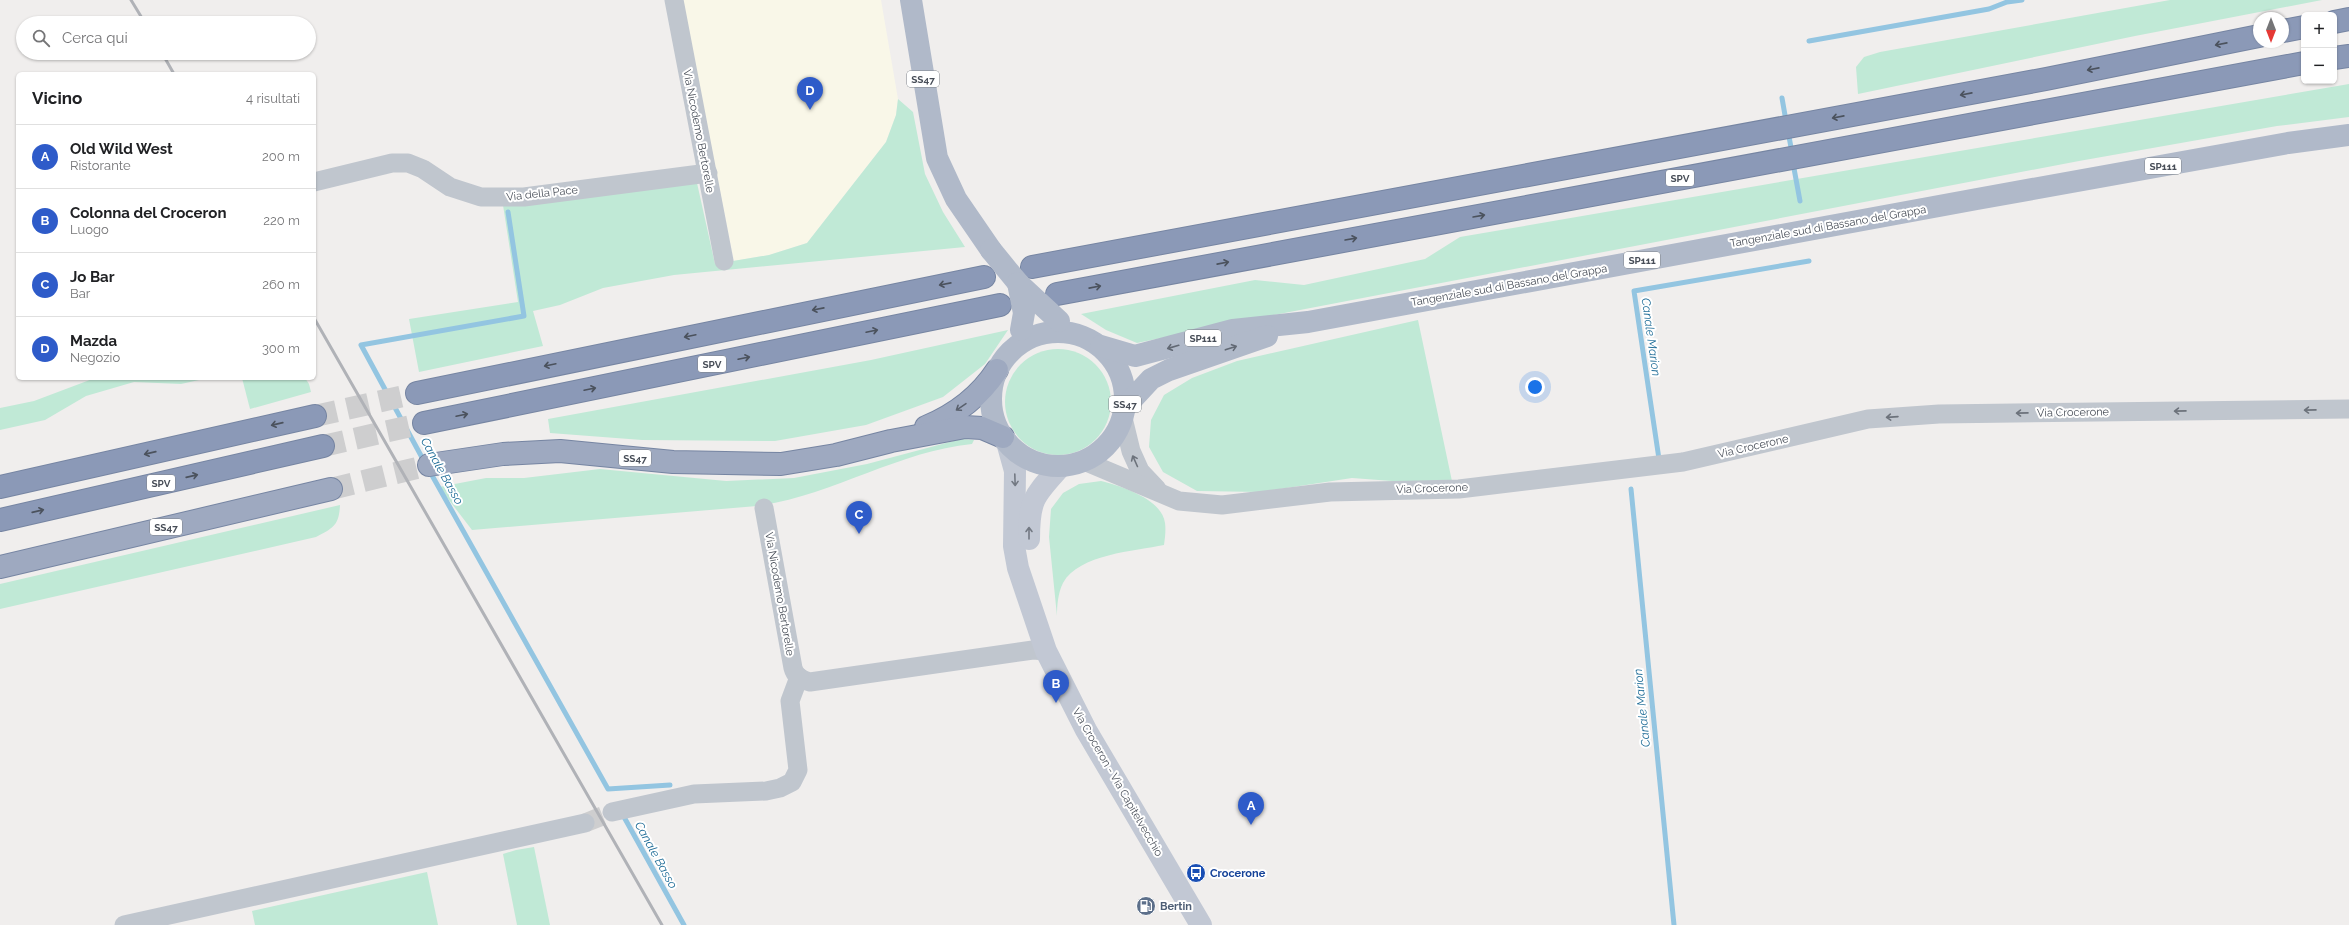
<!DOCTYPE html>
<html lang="it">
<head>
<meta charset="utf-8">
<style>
  :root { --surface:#fff; --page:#f6f6f6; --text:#202124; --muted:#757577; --line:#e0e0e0; --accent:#2e5bc9 }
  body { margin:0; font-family:Raleway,sans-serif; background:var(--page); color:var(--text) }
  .controls { position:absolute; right:12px; top:12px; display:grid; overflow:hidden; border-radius:6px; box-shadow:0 1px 3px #0004 }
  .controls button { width:36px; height:36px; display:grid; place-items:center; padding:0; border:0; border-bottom:1px solid var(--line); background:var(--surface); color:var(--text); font:20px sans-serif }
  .compass { position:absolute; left:2253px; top:12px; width:36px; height:36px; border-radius:50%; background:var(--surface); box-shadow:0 1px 3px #0004; rotate:180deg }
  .you { position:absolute; left:1535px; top:387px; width:14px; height:14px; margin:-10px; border:3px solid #fff; border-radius:50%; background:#1a73e8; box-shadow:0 0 0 6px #1a73e833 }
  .badge { display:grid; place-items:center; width:26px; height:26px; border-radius:50%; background:var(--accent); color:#fff; font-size:13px; font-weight:700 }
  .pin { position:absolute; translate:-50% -33px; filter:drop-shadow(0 1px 2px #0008) }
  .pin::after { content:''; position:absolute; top:21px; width:14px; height:12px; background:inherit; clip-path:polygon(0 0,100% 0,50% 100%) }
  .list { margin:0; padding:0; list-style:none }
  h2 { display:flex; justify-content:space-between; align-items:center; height:52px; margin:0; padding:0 16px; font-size:17px }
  h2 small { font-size:13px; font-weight:400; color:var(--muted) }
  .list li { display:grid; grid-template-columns:26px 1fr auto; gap:12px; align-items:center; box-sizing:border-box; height:64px; padding:0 16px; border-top:1px solid var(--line) }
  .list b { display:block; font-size:15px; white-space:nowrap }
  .list p { margin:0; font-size:13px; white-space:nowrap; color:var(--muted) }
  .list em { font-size:13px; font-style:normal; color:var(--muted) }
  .icon { flex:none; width:22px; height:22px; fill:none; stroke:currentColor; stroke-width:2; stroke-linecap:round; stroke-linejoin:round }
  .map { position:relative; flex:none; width:2349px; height:925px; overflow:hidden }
  .search { position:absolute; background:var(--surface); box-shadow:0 1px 3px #0004; left:16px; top:16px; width:300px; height:44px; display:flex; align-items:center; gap:10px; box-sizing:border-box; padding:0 14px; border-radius:22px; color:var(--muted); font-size:15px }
  .panel { position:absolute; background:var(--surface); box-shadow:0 1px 3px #0004; left:16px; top:72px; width:300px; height:308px; border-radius:6px }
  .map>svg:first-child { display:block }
</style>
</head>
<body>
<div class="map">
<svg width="2349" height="925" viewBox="0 0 2349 925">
  <rect width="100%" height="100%" fill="#f0eeed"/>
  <!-- commercial -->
  <polygon fill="#f9f7e8" points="682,0 881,0 898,99 896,115 886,142 807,243 769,255 734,261"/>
  <!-- green -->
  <g fill="#c0e9d6">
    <polygon points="2170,0 2322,0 2135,36 1858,94 1856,67 1864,57 1880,52"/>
    <polygon points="2349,84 2349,117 2277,126 2079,161 1243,321 1137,343 1106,330 1081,314 1255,280 1304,285 1425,259 1460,237"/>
    <polygon points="898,99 913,112 925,174 943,212 965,247 674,275 603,288 560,305 533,311 543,346 419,372 409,319 518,302 503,205 697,183 715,264 769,255 807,243 886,142 896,115"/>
    <polygon points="1418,320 1453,486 1417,487 1392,481 1352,478 1261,492 1197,491 1163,472 1149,447 1151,420 1164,395 1192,378 1237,361"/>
    <polygon points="1008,330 985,364 943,397 866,425 775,441 642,440 550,433 548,419 871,360"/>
    <circle cx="1058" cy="402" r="53"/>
    <polygon points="95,378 208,378 181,384 134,382 86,396 45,420 0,430 0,408 34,401"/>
    <polygon points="242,378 305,378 309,384 311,392 250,409"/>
    <path d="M961,439L974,440L972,444C899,451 831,496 757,506L472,530L439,487L486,478H524L600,469L726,481L794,478L867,464Z"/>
    <path d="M1101,481C1121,486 1162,499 1165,523C1166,530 1165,538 1164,545C1135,551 1079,554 1063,583C1058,593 1057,605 1057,616L1049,537L1051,509L1063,493L1079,484Z"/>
    <path d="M340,505C339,526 333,528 316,537L0,609V584Z"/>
    <polygon points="534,847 550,925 517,925 503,854 516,850"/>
    <polygon points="427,872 438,925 255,925 252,911"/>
  </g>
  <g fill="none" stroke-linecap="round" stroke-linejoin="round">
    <!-- stream -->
    <g stroke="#93c5e1" stroke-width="5">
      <polyline points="1809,41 1989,9 2007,2 2022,0"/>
      <polyline points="1782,98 1786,121"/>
      <polyline points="1788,131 1792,153"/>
      <polyline points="1793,163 1800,201"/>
      <polyline points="1656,459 1659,459 1634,291 1809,261"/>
      <polyline points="425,463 361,345 524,316 508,212"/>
      <polyline points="429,470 608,789 670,785"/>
      <polyline points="1631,489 1674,925"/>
      <polyline points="627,816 624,817 684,925"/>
    </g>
    <!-- minor-tunnel -->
    <polyline stroke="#cececf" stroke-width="19" stroke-dasharray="19 10" stroke-linecap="butt" points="585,823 612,812"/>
    <!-- trunk-tunnel -->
    <polyline stroke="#cececf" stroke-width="22" stroke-dasharray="22 11" stroke-linecap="butt" points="331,489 429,465"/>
    <!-- motorway-tunnel -->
    <g stroke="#cececf" stroke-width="22" stroke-dasharray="22 11" stroke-linecap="butt">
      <polyline points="315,416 417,393"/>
      <polyline points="323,446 424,423"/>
    </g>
    <!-- trunk casing -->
    <g stroke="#7685a2" stroke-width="24">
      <g id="trunk">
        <path d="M926,427C955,415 980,396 997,370"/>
        <polyline points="429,465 503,454 560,451 673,462 781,464 836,455 891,441 965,427 982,428 1003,437"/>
        <polyline points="0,567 331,489"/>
      </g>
    </g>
    <!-- motorway casing -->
    <g stroke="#7685a2" stroke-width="24">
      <g id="motorway">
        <polyline points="2334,22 2349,19"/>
        <polyline points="2283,31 2304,27"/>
        <polyline points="2334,58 2349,56"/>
        <polyline points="1032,267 2046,79 2259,36"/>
        <polyline points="1057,294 2304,63"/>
        <polyline points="417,393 984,277"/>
        <polyline points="424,423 1000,305"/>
        <polyline points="0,487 315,416"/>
        <polyline points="0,520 323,446"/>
      </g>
    </g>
    <!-- minor -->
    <g stroke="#c0c6ce" stroke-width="19">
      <polyline points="674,0 724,261"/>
      <polyline points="314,182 392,163 408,163 423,169 450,187 481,197 524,197 708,173"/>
      <polyline points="1123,418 1131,451 1140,471 1157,489"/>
      <polyline points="1084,461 1179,501 1222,505 1330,492 1459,489 1683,462 1868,419 1939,414 2349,409"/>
      <path d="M764,508L793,668C795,676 802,680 810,682L1033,650L1046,651"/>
      <polyline points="612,812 694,794 766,791 780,788 792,782 798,770 790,701 799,677"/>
      <polyline points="124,925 585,823"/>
    </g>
    <!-- secondary -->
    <g stroke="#c2c8d4" stroke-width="22">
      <polyline points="1007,442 1015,471 1014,546 1018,568 1046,651 1086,730 1201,925"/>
      <path d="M1029,539C1029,498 1035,495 1061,466"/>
    </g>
    <!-- primary -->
    <g stroke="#b0b9c9" stroke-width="22">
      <polyline points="911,0 937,158 956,199 991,250"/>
      <circle cx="1058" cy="399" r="67"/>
      <polyline points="1101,346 1135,356 1233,330 1308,322 1977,199 2288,143 2349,135"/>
      <polyline points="1126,406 1151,379 1169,370 1267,336"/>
    </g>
    <!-- trunk -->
    <use href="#trunk" stroke="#9ea9c0" stroke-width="22"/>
    <!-- motorway -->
    <use href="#motorway" stroke="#8b99b7" stroke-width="22"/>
    <!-- rail -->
    <g stroke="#b0b2b7" stroke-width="3">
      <polyline points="131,0 145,23"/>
      <polyline points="162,53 174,74"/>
      <polyline points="314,318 662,925"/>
    </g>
    <!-- primary-bridge -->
    <g stroke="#b0b9c9" stroke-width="22">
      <polyline points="991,250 1018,283 1059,321"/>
      <polyline points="1018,283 1024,313 1021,330"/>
    </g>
  </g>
  <!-- one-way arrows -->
  <defs><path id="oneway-shaft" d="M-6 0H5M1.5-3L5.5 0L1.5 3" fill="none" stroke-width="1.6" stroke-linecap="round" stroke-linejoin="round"/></defs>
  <g stroke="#4b525d">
    <use href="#oneway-shaft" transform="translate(2221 44) rotate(169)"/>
    <use href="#oneway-shaft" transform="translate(2093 69) rotate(169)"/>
    <use href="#oneway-shaft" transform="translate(1966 94) rotate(169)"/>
    <use href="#oneway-shaft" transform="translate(1838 117) rotate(169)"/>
    <use href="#oneway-shaft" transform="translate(1479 216) rotate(-10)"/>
    <use href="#oneway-shaft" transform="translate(1351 239) rotate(-10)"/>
    <use href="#oneway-shaft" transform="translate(1223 263) rotate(-11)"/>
    <use href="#oneway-shaft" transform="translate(945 284) rotate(169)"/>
    <use href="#oneway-shaft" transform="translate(1095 287) rotate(-11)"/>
    <use href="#oneway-shaft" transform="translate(818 309) rotate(169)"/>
    <use href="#oneway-shaft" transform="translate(872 331) rotate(-12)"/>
    <use href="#oneway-shaft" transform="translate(690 336) rotate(168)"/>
    <use href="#oneway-shaft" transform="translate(744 358) rotate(-12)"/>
    <use href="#oneway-shaft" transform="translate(550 365) rotate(168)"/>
    <use href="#oneway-shaft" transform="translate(590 389) rotate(-12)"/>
    <use href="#oneway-shaft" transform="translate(462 415) rotate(-12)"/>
    <use href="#oneway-shaft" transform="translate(277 424) rotate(167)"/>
    <use href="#oneway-shaft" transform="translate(150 453) rotate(167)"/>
    <use href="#oneway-shaft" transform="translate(192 476) rotate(-13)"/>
    <use href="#oneway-shaft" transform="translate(38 511) rotate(-13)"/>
  </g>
  <g stroke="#626974">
    <use href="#oneway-shaft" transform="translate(1173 347) rotate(164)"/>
    <use href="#oneway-shaft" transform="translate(1231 348) rotate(-18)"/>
  </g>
  <use stroke="#59606d" href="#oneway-shaft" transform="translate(961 407) rotate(146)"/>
  <g stroke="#6c727b">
    <use href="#oneway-shaft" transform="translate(2310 410) rotate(179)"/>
    <use href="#oneway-shaft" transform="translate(2180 411) rotate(179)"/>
    <use href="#oneway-shaft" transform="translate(2022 413) rotate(179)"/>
    <use href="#oneway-shaft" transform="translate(1892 417) rotate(176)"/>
    <use href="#oneway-shaft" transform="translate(1135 461) rotate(-114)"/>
  </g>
  <g stroke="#737983">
    <use href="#oneway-shaft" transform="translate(1015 480) rotate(88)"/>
    <use href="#oneway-shaft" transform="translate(1029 533) rotate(-90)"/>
  </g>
  <!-- icons -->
  <defs>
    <g id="bus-disc" transform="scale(1)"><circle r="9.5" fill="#1a4fb4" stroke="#fff"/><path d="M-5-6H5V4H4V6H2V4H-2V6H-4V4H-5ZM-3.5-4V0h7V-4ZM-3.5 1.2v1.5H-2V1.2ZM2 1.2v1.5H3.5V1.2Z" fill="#fff"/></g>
    <g id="fuel-disc" transform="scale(1)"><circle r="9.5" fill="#5c6f8a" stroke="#fff"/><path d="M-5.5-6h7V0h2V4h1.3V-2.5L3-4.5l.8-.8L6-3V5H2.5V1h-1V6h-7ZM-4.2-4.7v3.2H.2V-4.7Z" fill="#fff"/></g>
  </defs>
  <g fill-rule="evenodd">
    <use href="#bus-disc" x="1196" y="873"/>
    <use href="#fuel-disc" x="1146" y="906"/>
  </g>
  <g text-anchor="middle" stroke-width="4" stroke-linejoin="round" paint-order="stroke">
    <!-- shield labels -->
    <g fill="#fff" stroke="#7f838a" stroke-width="1">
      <rect x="907" y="71" width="32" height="16" rx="3"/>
      <rect x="2145" y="158" width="36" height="16" rx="3"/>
      <rect x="1666" y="170" width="28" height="16" rx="3"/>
      <rect x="1624" y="252" width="36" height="16" rx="3"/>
      <rect x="1185" y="330" width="36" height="16" rx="3"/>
      <rect x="698" y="356" width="28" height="16" rx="3"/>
      <rect x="1109" y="396" width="32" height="16" rx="3"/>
      <rect x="619" y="450" width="32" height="16" rx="3"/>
      <rect x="147" y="475" width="28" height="16" rx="3"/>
      <rect x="150" y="519" width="32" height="16" rx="3"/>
    </g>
    <g font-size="10" font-weight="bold" fill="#484e58">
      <text x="923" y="83">SS47</text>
      <text x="2163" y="170">SP111</text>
      <text x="1680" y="182">SPV</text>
      <text x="1642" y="264">SP111</text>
      <text x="1203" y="342">SP111</text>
      <text x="712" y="368">SPV</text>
      <text x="1125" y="408">SS47</text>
      <text x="635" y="462">SS47</text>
      <text x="161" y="487">SPV</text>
      <text x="166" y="531">SS47</text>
    </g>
    <!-- street labels -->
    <g font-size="11" fill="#484e58" stroke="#fff">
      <text transform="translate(699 131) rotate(79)" y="4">Via Nicodemo Bertorelle</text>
      <text transform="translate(542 193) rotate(-6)" y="4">Via della Pace</text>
      <text transform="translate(1828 226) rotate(-10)" y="4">Tangenziale sud di Bassano del Grappa</text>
      <text transform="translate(1509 285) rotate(-10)" y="4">Tangenziale sud di Bassano del Grappa</text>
      <text transform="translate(2073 412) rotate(-1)" y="4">Via Crocerone</text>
      <text transform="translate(1753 446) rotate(-13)" y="4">Via Crocerone</text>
      <text transform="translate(1432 488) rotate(-2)" y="4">Via Crocerone</text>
      <text transform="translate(780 594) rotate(80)" y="4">Via Nicodemo Bertorelle</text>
      <text transform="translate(1118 782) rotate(60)" y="4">Via Croceron - Via Capitelvecchio</text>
    </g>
    <!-- transit labels -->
    <g font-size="11" font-weight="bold" fill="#164399" stroke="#fff" text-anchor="start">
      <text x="1210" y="877">Crocerone</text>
    </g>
    <!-- service labels -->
    <g font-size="11" font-weight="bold" fill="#4e5e75" stroke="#fff" text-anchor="start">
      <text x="1160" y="910">Bertin</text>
    </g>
    <!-- water labels -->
    <g font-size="12" font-style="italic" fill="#1d6b96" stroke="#fff">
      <text transform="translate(1651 337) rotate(82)" y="4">Canale Marion</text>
      <text transform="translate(442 471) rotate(61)" y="4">Canale Basso</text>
      <text transform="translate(1642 708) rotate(-96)" y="4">Canale Marion</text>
      <text transform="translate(656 855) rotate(61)" y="4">Canale Basso</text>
    </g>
  </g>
</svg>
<div class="controls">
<button>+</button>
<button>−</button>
</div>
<svg class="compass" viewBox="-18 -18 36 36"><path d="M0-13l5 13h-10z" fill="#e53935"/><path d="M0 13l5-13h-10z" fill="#757577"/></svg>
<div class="you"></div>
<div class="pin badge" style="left:1251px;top:825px">A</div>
<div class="pin badge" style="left:1056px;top:703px">B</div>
<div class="pin badge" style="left:859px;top:534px">C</div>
<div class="pin badge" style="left:810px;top:110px">D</div>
<div class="search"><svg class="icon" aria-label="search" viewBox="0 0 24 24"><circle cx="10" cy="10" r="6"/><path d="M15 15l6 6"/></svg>Cerca qui</div>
<section class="panel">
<h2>Vicino<small>4 risultati</small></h2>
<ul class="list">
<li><span class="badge">A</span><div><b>Old Wild West</b><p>Ristorante</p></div><em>200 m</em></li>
<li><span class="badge">B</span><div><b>Colonna del Croceron</b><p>Luogo</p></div><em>220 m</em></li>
<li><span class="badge">C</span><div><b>Jo Bar</b><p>Bar</p></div><em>260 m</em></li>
<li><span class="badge">D</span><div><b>Mazda</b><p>Negozio</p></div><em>300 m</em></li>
</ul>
</section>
</div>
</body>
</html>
